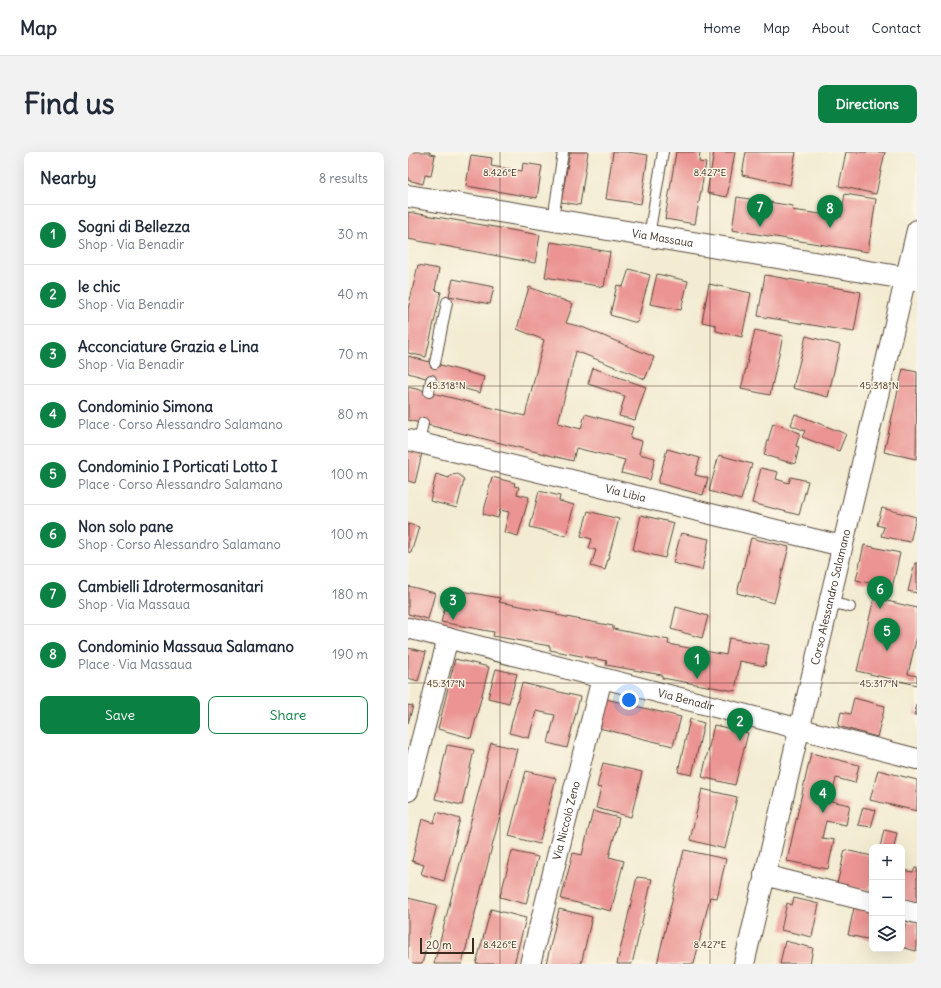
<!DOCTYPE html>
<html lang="en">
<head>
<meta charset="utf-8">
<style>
  :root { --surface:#fff; --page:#f2f2f3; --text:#1f2937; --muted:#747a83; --line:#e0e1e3; --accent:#0b8043 }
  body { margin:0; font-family:Delius,sans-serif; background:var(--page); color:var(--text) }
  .controls { position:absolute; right:12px; bottom:12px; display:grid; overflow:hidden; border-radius:8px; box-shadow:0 4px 16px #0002 }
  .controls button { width:36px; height:36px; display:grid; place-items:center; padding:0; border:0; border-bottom:1px solid var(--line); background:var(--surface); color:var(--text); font:20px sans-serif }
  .scale { position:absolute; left:12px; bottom:10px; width:54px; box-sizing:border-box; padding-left:4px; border:2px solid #3b2a1e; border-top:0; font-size:11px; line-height:14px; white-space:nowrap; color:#3b2a1e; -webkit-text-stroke:3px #fcf5e5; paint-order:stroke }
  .you { position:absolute; left:221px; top:548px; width:14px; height:14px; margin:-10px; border:3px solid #fff; border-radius:50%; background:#1a73e8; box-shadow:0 0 0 6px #1a73e833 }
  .badge { display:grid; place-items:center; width:26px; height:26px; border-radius:50%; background:var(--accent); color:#fff; font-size:13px; font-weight:700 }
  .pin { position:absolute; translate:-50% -33px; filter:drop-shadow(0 1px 2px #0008) }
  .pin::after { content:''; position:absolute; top:21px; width:14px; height:12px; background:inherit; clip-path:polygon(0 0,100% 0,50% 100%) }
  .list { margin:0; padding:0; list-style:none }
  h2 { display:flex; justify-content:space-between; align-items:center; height:52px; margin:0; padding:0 16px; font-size:17px }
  h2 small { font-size:13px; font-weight:400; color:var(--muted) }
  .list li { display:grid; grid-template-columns:26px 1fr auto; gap:12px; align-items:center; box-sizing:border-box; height:60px; padding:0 16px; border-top:1px solid var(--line) }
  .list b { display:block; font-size:15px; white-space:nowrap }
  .list p { margin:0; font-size:13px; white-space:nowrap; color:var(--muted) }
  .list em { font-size:13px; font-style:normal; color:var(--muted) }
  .actions { display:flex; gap:8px; padding:12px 16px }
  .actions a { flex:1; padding:9px 0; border:1px solid var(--accent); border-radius:8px; text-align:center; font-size:14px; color:var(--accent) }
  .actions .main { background:var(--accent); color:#fff }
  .icon { flex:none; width:22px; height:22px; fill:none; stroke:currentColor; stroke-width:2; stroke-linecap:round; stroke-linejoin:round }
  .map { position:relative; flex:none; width:509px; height:812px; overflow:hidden; border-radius:8px }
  header { display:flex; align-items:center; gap:24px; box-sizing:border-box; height:56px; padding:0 20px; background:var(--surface); border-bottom:1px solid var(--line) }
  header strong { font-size:19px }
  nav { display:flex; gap:22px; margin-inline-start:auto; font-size:14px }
  .intro { display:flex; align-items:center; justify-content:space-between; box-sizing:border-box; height:96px; padding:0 24px }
  h1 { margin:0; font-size:28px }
  .button { padding:10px 18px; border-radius:8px; background:var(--accent); color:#fff; font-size:14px; font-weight:700 }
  main { display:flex; gap:24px; padding:0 24px }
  aside { flex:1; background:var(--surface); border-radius:8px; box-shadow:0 4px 16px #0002 }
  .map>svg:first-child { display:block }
</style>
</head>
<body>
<header>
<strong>Map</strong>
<nav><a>Home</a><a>Map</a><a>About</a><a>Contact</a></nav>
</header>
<div class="intro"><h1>Find us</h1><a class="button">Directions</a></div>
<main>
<aside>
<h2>Nearby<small>8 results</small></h2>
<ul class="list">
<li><span class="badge">1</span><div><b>Sogni di Bellezza</b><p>Shop · Via Benadir</p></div><em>30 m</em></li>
<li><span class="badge">2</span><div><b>le chic</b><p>Shop · Via Benadir</p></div><em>40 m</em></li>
<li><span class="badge">3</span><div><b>Acconciature Grazia e Lina</b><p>Shop · Via Benadir</p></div><em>70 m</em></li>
<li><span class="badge">4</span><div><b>Condominio Simona</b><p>Place · Corso Alessandro Salamano</p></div><em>80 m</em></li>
<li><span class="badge">5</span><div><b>Condominio I Porticati Lotto I</b><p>Place · Corso Alessandro Salamano</p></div><em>100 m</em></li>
<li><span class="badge">6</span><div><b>Non solo pane</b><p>Shop · Corso Alessandro Salamano</p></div><em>100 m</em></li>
<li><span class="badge">7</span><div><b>Cambielli Idrotermosanitari</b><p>Shop · Via Massaua</p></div><em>180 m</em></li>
<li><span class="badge">8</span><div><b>Condominio Massaua Salamano</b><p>Place · Via Massaua</p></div><em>190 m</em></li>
</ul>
<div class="actions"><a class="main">Save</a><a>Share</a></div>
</aside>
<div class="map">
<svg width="509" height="812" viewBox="0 0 509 812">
  <rect width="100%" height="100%" fill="#fcf5e5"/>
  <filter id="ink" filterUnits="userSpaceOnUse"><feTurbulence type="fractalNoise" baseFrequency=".025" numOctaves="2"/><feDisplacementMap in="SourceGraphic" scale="8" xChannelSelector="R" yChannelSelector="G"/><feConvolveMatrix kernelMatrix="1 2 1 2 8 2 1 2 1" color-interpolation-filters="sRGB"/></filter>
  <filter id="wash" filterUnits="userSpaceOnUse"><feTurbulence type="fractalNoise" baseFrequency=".012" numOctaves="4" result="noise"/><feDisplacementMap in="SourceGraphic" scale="16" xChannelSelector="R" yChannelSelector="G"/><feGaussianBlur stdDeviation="0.9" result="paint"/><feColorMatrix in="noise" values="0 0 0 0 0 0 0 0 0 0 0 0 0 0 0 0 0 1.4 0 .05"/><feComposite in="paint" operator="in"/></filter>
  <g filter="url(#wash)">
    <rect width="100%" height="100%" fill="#f3ecd3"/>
    <g id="blocks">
      <!-- building -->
      <g fill="#eb9493">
        <polygon points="0,0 22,0 22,2 27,3 23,24 17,23 15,32 0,28"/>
        <polygon points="162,0 180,0 172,53 153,50"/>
        <polygon points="205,0 219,0 240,3 233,52 198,47"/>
        <polygon points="268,0 292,0 291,10 298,11 287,72 257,67"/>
        <polygon points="306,0 327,0 319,45 299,41"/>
        <polygon points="338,0 388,0 382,33 334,23"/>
        <polygon points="438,0 477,0 468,42 431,34"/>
        <polygon points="63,3 84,6 83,14 114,19 115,11 134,14 129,46 58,34"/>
        <polygon points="437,42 468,47 460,100 324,78 329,45 385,54 384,58 433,65"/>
        <polygon points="0,60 132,83 127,111 0,87"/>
        <polygon points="143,90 202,100 196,135 137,125"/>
        <polygon points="10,113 31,117 27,138 33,140 18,205 0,201 0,157"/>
        <polygon points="221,117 242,123 229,171 202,163 209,133 215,135"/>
        <polygon points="249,122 280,129 273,158 242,152"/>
        <polygon points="357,123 453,140 446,180 350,164"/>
        <polygon points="45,127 86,135 82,152 41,144"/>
        <polygon points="301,132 343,141 334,185 308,179 308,173 294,170"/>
        <polygon points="121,135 165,152 158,171 174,175 246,205 237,227 168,199 150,271 173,277 177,262 225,275 222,286 234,289 231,302 247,306 242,328 213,321 217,308 168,296 165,309 0,268 0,235 117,264 136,188 109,177"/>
        <polygon points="347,178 375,184 362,243 333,237"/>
        <polygon points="398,184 432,193 420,245 385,236"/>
        <polygon points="0,204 76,225 72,241 0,221"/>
        <polygon points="185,216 238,235 227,268 211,264 217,244 180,232"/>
        <polygon points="495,217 509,220 508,307 476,300"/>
        <polygon points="387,262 438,282 431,299 394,285 397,279 383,273"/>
        <polygon points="365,271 392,281 388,294 391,295 387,312 356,303"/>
        <polygon points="259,297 292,306 287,323 300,326 295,343 250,331"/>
        <polygon points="0,298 14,301 7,331 0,329"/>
        <polygon points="311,303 344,312 333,348 301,339"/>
        <polygon points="353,316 370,320 368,327 381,331 383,325 400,329 391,363 344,351"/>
        <polygon points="28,322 41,326 43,323 50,322 55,326 56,329 49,356 22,349"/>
        <polygon points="84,325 107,331 106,334 111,335 109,342 121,345 110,384 96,380 101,360 92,358 90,366 75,362 80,344 79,344"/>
        <polygon points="131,339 152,344 151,349 166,353 158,384 122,375"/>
        <polygon points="474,356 508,365 502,390 473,384 476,375 469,373"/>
        <polygon points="180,359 211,367 197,418 183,414 188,398 181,396 184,387 173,384"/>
        <polygon points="233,363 266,371 257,406 225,398"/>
        <polygon points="0,372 11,375 3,401 0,400"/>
        <polygon points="273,381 301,387 294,418 265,411"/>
        <polygon points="343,386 381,395 366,451 329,441"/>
        <polygon points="456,393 492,401 484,436 448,428"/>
        <polygon points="507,411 509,411 509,441 500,439"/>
        <polygon points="0,434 27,441 20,467 0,462"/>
        <polygon points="42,437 92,446 91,450 149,461 148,463 205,474 205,477 261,488 260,492 318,503 321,486 361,493 357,514 332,509 327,539 254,526 254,523 198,513 199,509 142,498 142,494 85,484 86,480 33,470"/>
        <polygon points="466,446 509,456 509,484 500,522 509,524 509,533 449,519"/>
        <polygon points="268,455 300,464 294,486 263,477"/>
        <polygon points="0,496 18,500 10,529 0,526"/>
        <polygon points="47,507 81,515 63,586 30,577"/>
        <polygon points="88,517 109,522 101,551 80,546"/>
        <polygon points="114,531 172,545 159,596 140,591 147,563 128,559 121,586 101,581"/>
        <polygon points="446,546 477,554 469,585 430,574 433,560 442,562"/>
        <polygon points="198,547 273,565 265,594 191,576"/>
        <polygon points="0,553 5,554 0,571"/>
        <polygon points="508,553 509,553 509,563 506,563"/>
        <polygon points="282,567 296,571 284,623 270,620"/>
        <polygon points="306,573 340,581 327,633 294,625"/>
        <polygon points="83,591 109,597 54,812 26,812"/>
        <polygon points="39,593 66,598 54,653 27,647"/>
        <polygon points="403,601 451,613 447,631 428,626 423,649 442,653 438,673 418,669 414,686 426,688 420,717 379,709"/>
        <polygon points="195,611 234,620 223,665 188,656 193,636 189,635"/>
        <polygon points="470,618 509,628 509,659 462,648"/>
        <polygon points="118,619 148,626 131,692 101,684"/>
        <polygon points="294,637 329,645 317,697 282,688"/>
        <polygon points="455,655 468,658 463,675 450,673"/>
        <polygon points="185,659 211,666 201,705 216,709 203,759 153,747 165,701 174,703"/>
        <polygon points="29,660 52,667 36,729 13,722 16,713 4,709 14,667 26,671"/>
        <polygon points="476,678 489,681 486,695 472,695"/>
        <polygon points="276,698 318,707 309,746 302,745 286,812 249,812"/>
        <polygon points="437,698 464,704 464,727 461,739 429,732"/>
        <polygon points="104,699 130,705 118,752 92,745"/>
        <polygon points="507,716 509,716 509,751 494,747 494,718 505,720"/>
        <polygon points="229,725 244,727 224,812 209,812"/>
        <polygon points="0,746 29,753 14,812 0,812"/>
        <polygon points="386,746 411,752 404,785 373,778 379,751 384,753"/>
        <polygon points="446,756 464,760 464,788 440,783"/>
        <polygon points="83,757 118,766 106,812 68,812"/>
        <polygon points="151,757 184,765 173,812 138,812"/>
        <polygon points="498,769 509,771 509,794 508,799 494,795 494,785"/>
        <polygon points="377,789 405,796 402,812 372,812"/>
      </g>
    </g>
  </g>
  <g filter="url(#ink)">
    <use href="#blocks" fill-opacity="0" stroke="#574739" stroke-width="1"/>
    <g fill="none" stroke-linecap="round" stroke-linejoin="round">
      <!-- service casing -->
      <g stroke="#574739" stroke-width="12">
        <g id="service">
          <polyline points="145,68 155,0"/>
          <polyline points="241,84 255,0"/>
          <polyline points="27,211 39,150"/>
          <polyline points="21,240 23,228"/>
          <polyline points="11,291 15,271"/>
          <polyline points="421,450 442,455"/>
        </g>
      </g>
      <!-- minor casing -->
      <g stroke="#574739" stroke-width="22">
        <g id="minor">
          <path id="s1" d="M0,288L434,394"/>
          <path id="s2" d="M0,476L509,607"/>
          <polyline points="0,639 40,486"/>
          <polyline points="356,723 464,750"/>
          <polyline points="494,757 509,761"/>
          <path id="s3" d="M122,812L194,526"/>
          <path id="s4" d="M336,812L509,78"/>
        </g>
      </g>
      <!-- tertiary casing -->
      <g stroke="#574739" stroke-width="24">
        <g id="tertiary">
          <path id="s5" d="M0,44L509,128"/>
        </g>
      </g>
      <!-- service -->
      <use href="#service" stroke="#fff" stroke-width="10"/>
      <!-- minor -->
      <use href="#minor" stroke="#fff" stroke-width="20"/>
      <!-- tertiary -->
      <use href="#tertiary" stroke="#fff" stroke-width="22"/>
    </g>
  </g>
  <!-- ticks -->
  <path fill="none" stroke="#3b2a1e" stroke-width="1" stroke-opacity="0.45" d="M92,0V812M302,0V812M0,234H509M0,531H509"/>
  <g text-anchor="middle" stroke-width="3" stroke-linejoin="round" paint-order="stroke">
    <!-- street labels -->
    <g font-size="11" fill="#3b2a1e" stroke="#fcf5e5">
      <text dy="4" stroke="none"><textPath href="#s5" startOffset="258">Via Massaua</textPath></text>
      <text dy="4" stroke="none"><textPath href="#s1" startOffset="224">Via Libia</textPath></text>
      <text dy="4" stroke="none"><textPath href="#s4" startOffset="377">Corso Alessandro Salamano</textPath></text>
      <text dy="4" stroke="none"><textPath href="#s2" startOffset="287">Via Benadir</textPath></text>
      <text dy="4" stroke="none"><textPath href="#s3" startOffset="148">Via Niccolò Zeno</textPath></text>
    </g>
  </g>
  <g font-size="10" text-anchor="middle" fill="#3b2a1e" stroke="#fcf5e5" stroke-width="3" stroke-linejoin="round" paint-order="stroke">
    <text x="92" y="24">8.426°E</text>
    <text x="302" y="24">8.427°E</text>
    <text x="38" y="237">45.318°N</text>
    <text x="471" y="237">45.318°N</text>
    <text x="38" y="535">45.317°N</text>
    <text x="471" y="535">45.317°N</text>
    <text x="92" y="796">8.426°E</text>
    <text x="302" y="796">8.427°E</text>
  </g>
</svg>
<div class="controls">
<button>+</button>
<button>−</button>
<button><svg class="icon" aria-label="layers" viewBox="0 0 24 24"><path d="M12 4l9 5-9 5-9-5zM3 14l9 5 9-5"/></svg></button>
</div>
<div class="scale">20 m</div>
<div class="you"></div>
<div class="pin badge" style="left:289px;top:527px">1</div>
<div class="pin badge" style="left:332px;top:589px">2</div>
<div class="pin badge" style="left:45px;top:468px">3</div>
<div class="pin badge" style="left:415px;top:661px">4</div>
<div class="pin badge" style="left:479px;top:499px">5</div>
<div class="pin badge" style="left:472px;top:457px">6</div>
<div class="pin badge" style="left:352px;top:75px">7</div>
<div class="pin badge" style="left:422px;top:76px">8</div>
</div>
</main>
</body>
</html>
